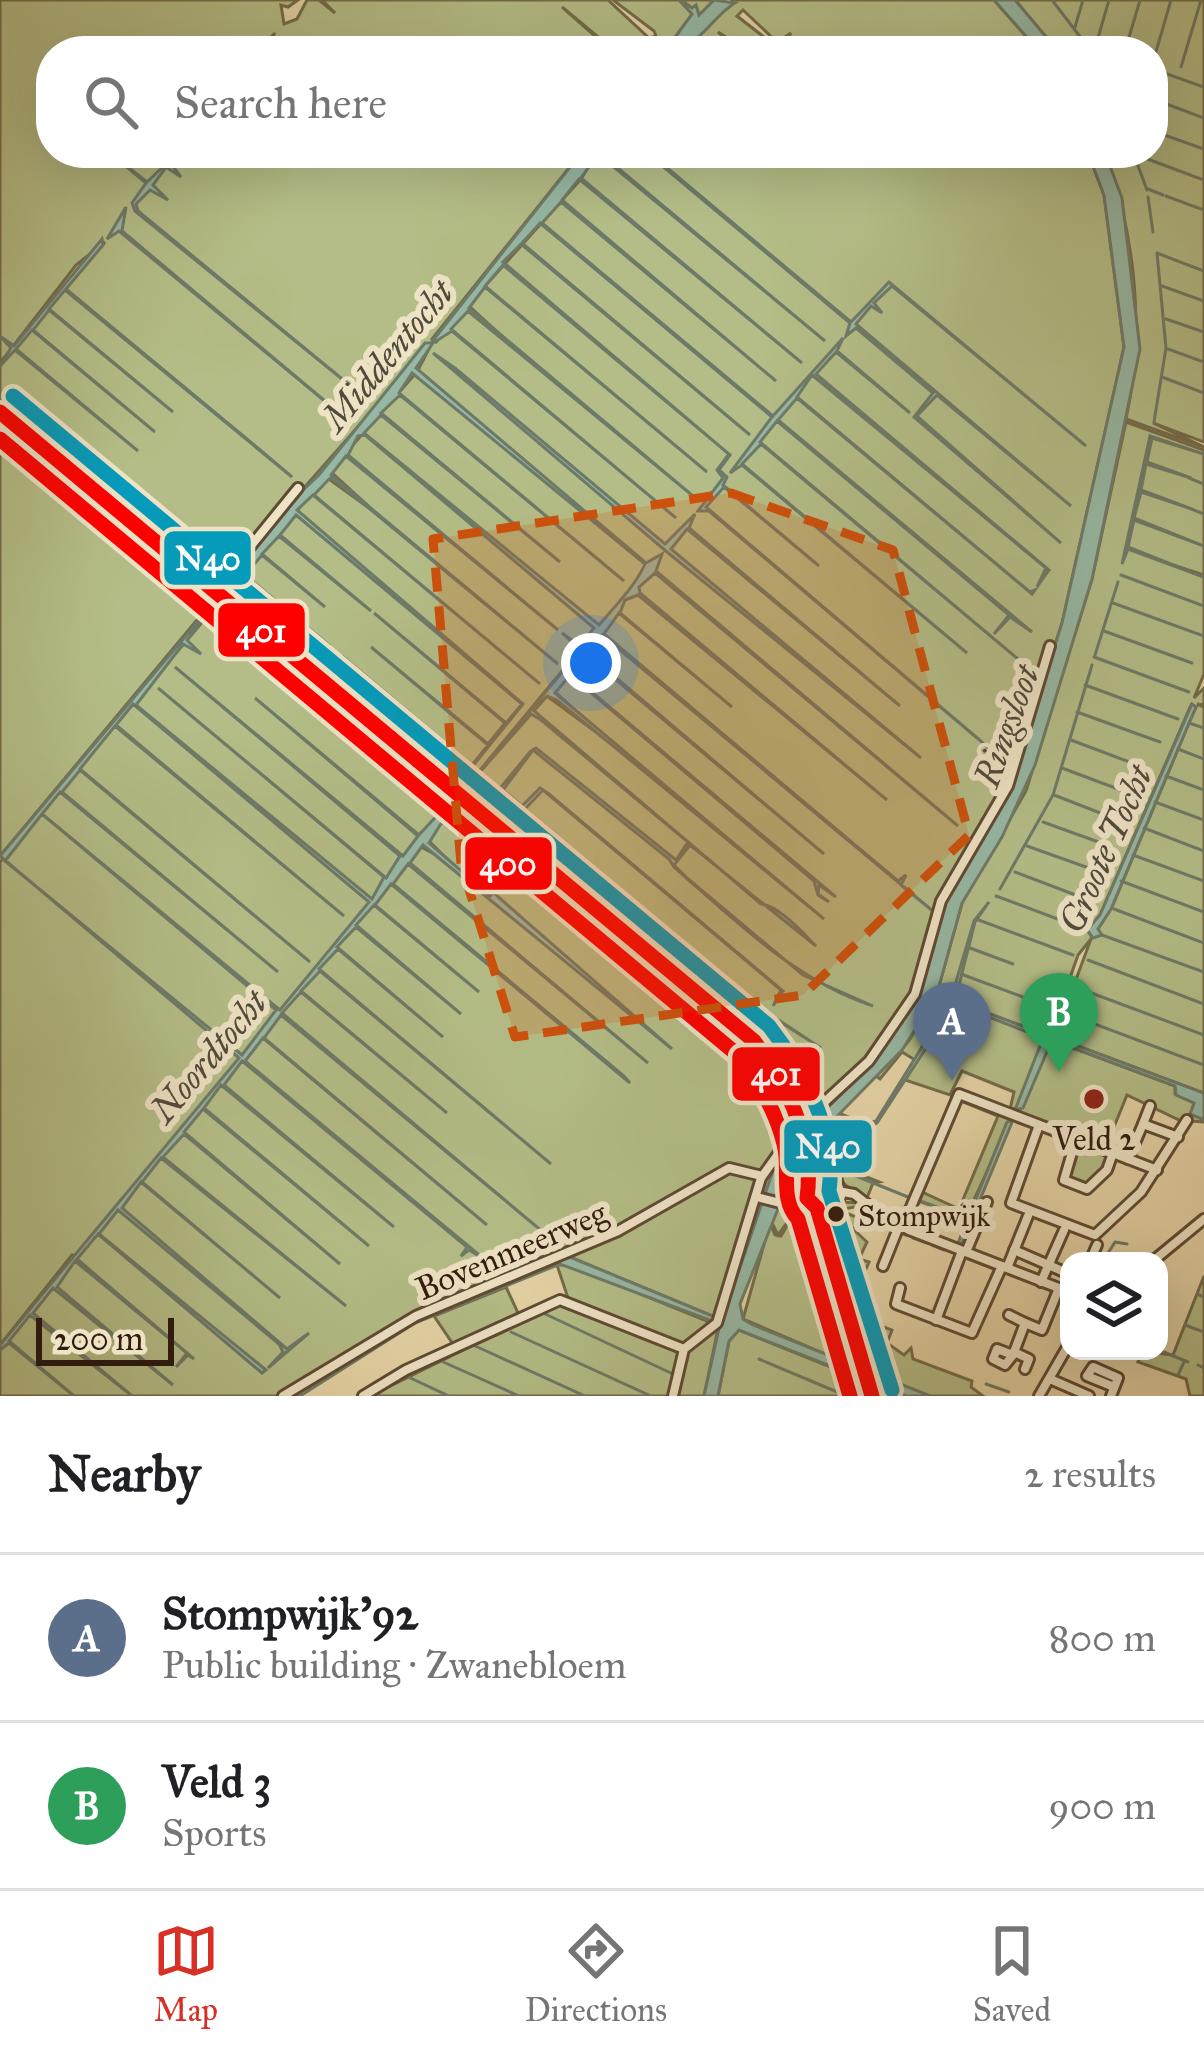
<!DOCTYPE html>
<html lang="en">
<head>
<meta charset="utf-8">
<style>
  :root { --surface:#fff; --page:#f2f2f2; --text:#202124; --muted:#757577; --line:#e0e0e0; --accent:#d93025 }
  body { margin:0; font-family:"IM FELL Great Primer",serif; background:var(--page); color:var(--text) }
  .controls { position:absolute; right:36px; bottom:36px; display:grid; overflow:hidden; border-radius:24px; box-shadow:0 12px 48px #0002 }
  .controls button { width:108px; height:108px; display:grid; place-items:center; padding:0; border:0; border-bottom:3px solid var(--line); background:var(--surface); color:var(--text); font:60px sans-serif }
  .scale { position:absolute; left:36px; bottom:30px; width:138px; box-sizing:border-box; padding-left:12px; border:6px solid #321c0d; border-top:0; font-size:33px; line-height:42px; white-space:nowrap; color:#321c0d; -webkit-text-stroke:9px #eee3c5; paint-order:stroke }
  .you { position:absolute; left:591px; top:663px; width:42px; height:42px; margin:-30px; border:9px solid #fff; border-radius:50%; background:#1a73e8; box-shadow:0 0 0 18px #1a73e833 }
  .badge { display:grid; place-items:center; width:78px; height:78px; border-radius:50%; background:var(--accent); color:#fff; font-size:39px; font-weight:700 }
  .pin { position:absolute; translate:-50% -99px; filter:drop-shadow(0 3px 6px #0008) }
  .pin::after { content:''; position:absolute; top:63px; width:42px; height:36px; background:inherit; clip-path:polygon(0 0,100% 0,50% 100%) }
  .list { margin:0; padding:0; list-style:none }
  h2 { display:flex; justify-content:space-between; align-items:center; height:156px; margin:0; padding:0 48px; font-size:51px }
  h2 small { font-size:39px; font-weight:400; color:var(--muted) }
  .list li { display:grid; grid-template-columns:78px 1fr auto; gap:36px; align-items:center; box-sizing:border-box; height:168px; padding:0 48px; border-top:3px solid var(--line) }
  .list b { display:block; font-size:45px; white-space:nowrap }
  .list p { margin:0; font-size:39px; white-space:nowrap; color:var(--muted) }
  .list em { font-size:39px; font-style:normal; color:var(--muted) }
  .icon { flex:none; width:66px; height:66px; fill:none; stroke:currentColor; stroke-width:2; stroke-linecap:round; stroke-linejoin:round }
  .map { position:relative; flex:none; width:1204px; height:1396px; overflow:hidden }
  .search { position:absolute; background:var(--surface); box-shadow:0 12px 48px #0002; left:36px; right:36px; top:36px; height:132px; display:flex; align-items:center; gap:30px; box-sizing:border-box; padding:0 42px; border-radius:48px; color:var(--muted); font-size:45px }
  .sheet { height:492px; background:var(--surface) }
  nav { display:flex; justify-content:space-around; align-items:center; box-sizing:border-box; height:168px; border-top:3px solid var(--line); background:var(--surface); font-size:33px; color:var(--muted) }
  nav a { display:grid; justify-items:center; gap:6px }
  nav .on { color:var(--accent) }
  .map>svg:first-child { display:block }
</style>
</head>
<body>
<div class="map">
<svg width="1204" height="1396" viewBox="0 0 1204 1396">
  <rect width="100%" height="100%" fill="#e5d4a6"/>
  <filter id="stains"><feTurbulence type="fractalNoise" baseFrequency=".00167" numOctaves="4"/><feColorMatrix values="0 0 0 0 .2 0 0 0 0 .09 0 0 0 0 .02 0 0 0 .5 -.17"/></filter>
  <radialGradient id="worn" r=".72"><stop offset=".6" stop-color="#630" stop-opacity="0"/><stop offset="1" stop-color="#630" stop-opacity=".3"/></radialGradient>
  <!-- green -->
  <g fill="#b4bd87" stroke="#736c4a" stroke-width="3" fill-rule="evenodd">
    <path d="M0,0H298L288,7L281,5L284,24L297,19L307,0H319L335,13L322,0H608L649,38L656,36L654,31L613,0H714L701,15L688,5L692,15L665,51H615L562,7L612,51H263L275,33L258,51H51V153H172L171,159L179,153H581L432,339L436,342L466,309L515,348L468,305L581,179L596,154L767,153L758,166L770,153H1088L1104,195L1124,347L1062,623L1010,786L937,922L921,988L866,1069L791,1142L754,1216L722,1320L565,1255L418,1317L288,1396H0V1350L77,1256L72,1255L0,1345V862L220,601L196,621L0,856V399L215,579L0,394V366L105,242L76,265L0,363ZM432,343L417,372L330,471L376,513L326,477L227,591L224,586L287,507ZM572,659L554,691L611,743L547,696L462,792ZM455,798L459,801L427,839L451,863L421,847L289,1000L378,893L400,856H407L419,835Z"/>
    <polygon points="733,0 994,0 1039,51 788,51 782,45 791,33 777,42 743,10 737,16 782,51 748,51 718,32 738,51 682,51"/>
    <path d="M1015,0H1204V442L1153,423L1204,447L1126,419C1145,332 1136,237 1105,153H1153V51H1058Z"/>
    <path d="M1126,422L1204,450V575L1173,565L1204,577V674L1194,698L1204,688V705L1197,704L1204,707V1093L1053,1037L1052,1021L1044,1034L955,1001L959,978L915,1060L902,1052L880,1079L876,1076L908,1042L936,997L962,903L1026,791L1092,579ZM1191,705L1196,707L1189,723L1112,907L1098,929L1101,935L1092,938L1088,930L1100,915ZM1091,939L1065,1009L1072,1015L1058,1012L1078,955Z"/>
    <polygon points="954,1004 1175,1086 1175,1094 1194,1103 1204,1122 1179,1120 1127,1095 1107,1144 1018,1112 1021,1108 1010,1109 1014,1092 962,1071 950,1095 905,1080"/>
    <polygon points="961,1099 1012,1118 966,1217 918,1201 922,1192 959,1209 998,1116 961,1101 952,1113"/>
    <path d="M838,1113L859,1121L849,1133L864,1121L836,1150L854,1172L879,1182L873,1183L867,1198L901,1219C877,1213 817,1168 811,1142Z"/>
    <polygon points="1075,1143 1107,1155 1105,1171 1089,1186 1067,1176"/>
    <path d="M801,1153C807,1170 814,1192 794,1202L778,1199Z"/>
    <polygon points="840,1202 857,1203 878,1220 854,1207 839,1210 863,1220 853,1229 867,1242 859,1259 869,1262 863,1276 876,1324 892,1330 887,1343 904,1355 911,1348 913,1359 972,1381 971,1387 983,1396 930,1396 875,1375 836,1205"/>
    <polygon points="776,1206 817,1213 827,1266 860,1369 743,1319 770,1223 775,1235 781,1236 791,1219 814,1213 791,1217 778,1235 771,1221"/>
    <polygon points="557,1265 569,1265 712,1323 684,1346 671,1341 568,1298"/>
    <polygon points="1204,1276 1204,1396 1190,1396 1186,1379 1138,1362 1143,1351 1173,1355"/>
    <polygon points="506,1287 519,1315 453,1344 434,1316"/>
    <polygon points="556,1304 679,1351 671,1396 370,1396"/>
    <polygon points="719,1324 704,1396 674,1396 684,1353"/>
    <polygon points="739,1330 863,1380 868,1396 858,1391 859,1396 718,1396 729,1341"/>
  </g>
  <!-- water -->
  <g fill="#96b8a5" stroke="#6e7a68" stroke-width="3" fill-rule="evenodd">
    <path d="M679,0L692,8L696,5L699,15L714,0L735,3C711,17 698,51 665,51L692,14Z"/>
    <polygon points="994,0 1015,0 1058,51 1039,51"/>
    <polygon points="110,153 147,182 169,161 181,177 166,167 153,185 168,200 150,190 136,204 138,211 369,401 135,211 132,203 146,183"/>
    <path d="M581,153H600L825,341L598,154L581,178L802,363L579,179L562,200L776,381L561,202L542,223L773,416L843,338L837,351L910,413L836,352L816,374L1049,570L1037,587L1046,568L812,375L797,397L1030,592L1035,590L1032,594L797,398L778,420L1032,632L1010,617L994,634L1009,615L777,421L760,442L1036,674L761,444L742,464L967,653L742,465L730,473L772,417L540,223L522,243L750,435L521,244L503,262L730,455L719,470L727,477L723,485L819,566L724,487L706,507L996,754L709,511H698L723,478L717,470L729,454L503,265L485,286L707,472L485,287L469,308L693,496L468,311L451,329L676,518L452,331L433,343L416,368L646,563L662,554L656,571L958,826L655,573L639,587L640,593L887,800L638,595L625,600L620,613L732,707L619,613L604,634L898,881L906,875L901,885L934,912L602,635L586,648L588,654L824,854L585,654L569,673L836,897L819,885L818,894L829,902L818,895L814,881L570,675L555,693L824,919L557,700L547,696L533,710L761,904C779,906 801,931 816,946L690,845L674,865L687,878L803,975L873,1006C794,980 736,921 674,867L669,859L533,750L503,790L522,806L540,788L549,794L783,991L782,992L773,1006L781,990L543,790L525,809L771,1015L821,1048L768,1014L504,793L499,791L489,807L787,1055L798,1072L787,1057L478,799L487,804L530,752L536,748L676,860L688,842L541,720L531,714L462,792L574,658L578,647L562,633L580,646L594,628L365,435L358,436L348,455L558,630L346,456L331,475L558,664L331,477L314,495L540,684L313,495L297,510L523,704L463,778L458,781L455,780L322,668L458,780L470,765L342,656L472,765L488,745L371,647L488,744L505,723L374,613L506,723L522,704L296,515L280,535L371,611L279,536L262,554L325,607L262,555L245,575L330,646L244,576L230,590L319,665L229,591L223,593L286,506L319,475L425,343H431ZM412,373L645,564C635,586 617,604 599,625L364,433L381,415L560,562L381,413L400,395L624,581L399,393Z"/>
    <polygon points="647,153 659,161 851,322 889,282 1086,446 892,286 874,303 882,313 871,306 856,324 1071,506 937,395 917,416 1061,543 914,417 933,393 856,328 846,336 850,323"/>
    <polygon points="1088,153 1105,153 1122,198 1140,349 1092,579 1035,765 1002,837 962,903 936,997 902,1050 800,1154 740,1304 743,1319 753,1325 930,1396 906,1396 739,1330 729,1341 718,1396 704,1396 720,1324 560,1264 415,1323 300,1396 288,1396 418,1317 565,1255 722,1320 777,1159 866,1069 921,988 944,900 1010,786 1062,623 1124,347 1104,195"/>
    <polygon points="126,207 122,231 350,422 119,231 107,239"/>
    <polygon points="102,239 103,245 66,289 259,449 290,475 292,477 65,290 49,309 173,412 49,310 33,330 155,432 32,330 16,349 138,451 15,350 0,366 11,348 0,336 14,346"/>
    <polygon points="433,353 455,368 665,544 695,514 689,528 900,706 687,529 671,549 921,758 667,552"/>
    <polygon points="0,394 207,566 216,579 0,399"/>
    <polygon points="1150,436 1204,454 1152,438 1147,462 1191,478 1146,464 1141,490 1189,508 1141,492 1134,518 1204,546 1134,520 1128,547 1204,577 1128,549 1122,564"/>
    <path d="M218,598L187,640L201,654L183,644L136,705L372,899L384,877L158,688L386,878L400,856L175,667L403,856L418,836L255,698L419,835L454,797L232,610L726,1023L780,1096L725,1023L457,802L443,821L492,862L442,822L429,843L490,896L510,878L501,869L689,1028L512,880L495,894L672,1049L423,845L410,863L648,1063L408,864L393,884L624,1076L630,1083L391,884L375,905L479,992L374,905L356,925L461,1014L356,927L337,947L443,1037L338,949L319,969L551,1164L320,971L301,991L447,1113L301,992L282,1013L543,1232L281,1015L264,1038L487,1225L263,1038L245,1061L484,1259L469,1250L461,1256L467,1247L242,1061L224,1085L394,1227L221,1085L204,1108L369,1246L203,1109L184,1132L340,1264L184,1134L163,1157L346,1306L161,1158L142,1182L280,1298L141,1182L122,1208L287,1349L309,1333L268,1368L283,1352L279,1344L118,1210L99,1234L266,1370L262,1373L98,1234L77,1259L194,1359L188,1355L176,1367L187,1353L75,1261L57,1287L173,1385L53,1288L33,1313L132,1396L30,1315L9,1341L74,1396L9,1343L0,1350V1345L239,1058L0,856ZM133,704L369,902L280,1010L42,814L60,792L278,972L62,792L80,770L310,962L80,769L115,726L344,916L116,725ZM42,814L276,1010L242,1055L5,861Z"/>
    <polygon points="1192,704 1196,707 1189,723 1111,909 1098,929 1102,935 1093,938 1087,930 1100,915"/>
    <polygon points="989,902 975,922 955,1001 1044,1034 1053,1020 1059,1023 1054,1037 1204,1093 1204,1120 1190,1114 1194,1103 1176,1095 1175,1086 1052,1040 1023,1108 1015,1110 1043,1038 955,1004 877,1123 872,1126 867,1123 876,1121 950,1002 974,921"/>
    <polygon points="1013,1120 962,1243 958,1243 1007,1122"/>
  </g>
  <g fill="none" stroke-linecap="round" stroke-linejoin="round">
    <!-- stream -->
    <g stroke="#6e7a68" stroke-width="3">
      <polyline points="1052,0 1091,51"/>
      <polyline points="1075,27 1083,0"/>
      <polyline points="1095,48 1109,0"/>
      <polyline points="1125,51 1140,0"/>
      <polyline points="1153,62 1171,0"/>
      <polyline points="1181,67 1201,0"/>
      <polyline points="1153,69 1204,87"/>
      <polyline points="1153,99 1204,118"/>
      <polyline points="1153,131 1204,149"/>
      <polyline points="1134,154 1204,180"/>
      <polyline points="1134,155 1147,190"/>
      <polyline points="1148,189 1163,195"/>
      <polyline points="1166,196 1204,210"/>
      <polyline points="1148,197 1153,232"/>
      <polyline points="1162,286 1204,301"/>
      <polyline points="1166,319 1204,332"/>
      <polyline points="1168,349 1204,362"/>
      <polyline points="1162,377 1204,393"/>
      <polyline points="1154,422 1166,348 1157,253 1204,271"/>
      <polyline points="1189,478 1204,484"/>
      <polyline points="1189,508 1204,514"/>
      <polyline points="1121,575 1204,606"/>
      <polyline points="1113,603 1204,636"/>
      <polyline points="1104,631 1192,663"/>
      <polyline points="1095,655 1118,582"/>
      <polyline points="1094,657 1189,692"/>
      <polyline points="1085,685 1178,719"/>
      <polyline points="1077,712 1160,742"/>
      <polyline points="1189,723 1204,728"/>
      <polyline points="1071,740 1148,769"/>
      <polyline points="1178,749 1204,759"/>
      <polyline points="1062,768 1142,798"/>
      <polyline points="1166,776 1204,790"/>
      <polyline points="1054,795 1108,816"/>
      <polyline points="1155,802 1204,820"/>
      <polyline points="1043,822 1104,844"/>
      <polyline points="1144,828 1204,851"/>
      <polyline points="1027,846 1097,871"/>
      <polyline points="1133,855 1204,881"/>
      <polyline points="1015,872 1086,899"/>
      <polyline points="1121,881 1204,912"/>
      <polyline points="1000,889 1053,795 1092,665"/>
      <polyline points="996,896 1087,930"/>
      <polyline points="1114,909 1204,943"/>
      <polyline points="976,919 1073,955"/>
      <polyline points="1102,935 1204,972"/>
      <polyline points="970,948 1013,964"/>
      <polyline points="1088,960 1204,1004"/>
      <polyline points="961,974 1053,1008"/>
      <polyline points="1078,988 1204,1035"/>
      <polyline points="1071,1015 1204,1065"/>
      <polyline points="865,1119 831,1150 846,1172 908,1197"/>
      <polyline points="920,1201 969,1219"/>
      <polyline points="912,1225 934,1234"/>
      <polyline points="903,1234 906,1235"/>
      <polyline points="913,1238 927,1243"/>
      <polyline points="932,1245 944,1250"/>
      <polyline points="966,1258 994,1269"/>
      <polyline points="1103,1261 1115,1242 1127,1244"/>
      <polyline points="1197,1294 1204,1297"/>
      <polyline points="543,1313 673,1374"/>
      <polyline points="1185,1325 1204,1332"/>
      <polyline points="511,1332 651,1396"/>
      <polyline points="473,1345 585,1396"/>
      <polyline points="1159,1350 1188,1362"/>
      <polyline points="759,1359 842,1394"/>
      <polyline points="441,1361 519,1396"/>
      <polyline points="1198,1365 1204,1368"/>
      <polyline points="404,1375 449,1396"/>
      <polyline points="1178,1375 1184,1362"/>
      <polyline points="986,1384 1009,1392"/>
      <polyline points="376,1395 380,1396"/>
    </g>
    <!-- minor casing -->
    <g stroke="#5f4a33" stroke-width="14">
      <g id="minor">
        <polyline points="215,590 298,488"/>
        <polyline points="1143,1124 1150,1106"/>
        <polyline points="1039,1125 1011,1203 1095,1235 1141,1192 1187,1120"/>
        <polyline points="805,1130 806,1119 869,1061 915,994 941,901 1008,786 1050,646"/>
        <polyline points="1076,1139 1064,1180 1087,1189 1107,1170 1113,1153"/>
        <polyline points="812,1156 836,1177 841,1196"/>
        <polyline points="1128,1159 1143,1124 1178,1137"/>
        <polyline points="838,1191 854,1194 872,1208"/>
        <polyline points="757,1197 796,1207 809,1204"/>
        <polyline points="872,1209 909,1230 1069,1292"/>
        <polyline points="902,1228 959,1094 1157,1170"/>
        <polyline points="1014,1250 1069,1274"/>
        <polyline points="966,1252 987,1202"/>
        <polyline points="1090,1261 1097,1245"/>
        <polyline points="1153,1261 1204,1219"/>
        <polyline points="883,1266 899,1226"/>
        <polyline points="1007,1268 1028,1216"/>
        <polyline points="1041,1282 1064,1230"/>
        <polyline points="900,1288 896,1304 972,1333 1002,1266"/>
        <polyline points="1009,1315 1025,1323"/>
        <polyline points="936,1320 962,1251"/>
        <polyline points="1014,1352 1029,1359 1025,1369"/>
        <polyline points="1013,1355 1005,1365 993,1359 997,1349 1013,1355 1025,1323 1042,1330 1059,1288"/>
        <polyline points="1050,1379 1089,1396"/>
        <polyline points="858,1384 861,1396"/>
        <polyline points="283,1396 416,1316 618,1231 729,1168 762,1176"/>
        <polyline points="363,1396 406,1370 560,1300 684,1349"/>
        <polyline points="673,1396 684,1349 717,1323 761,1178 788,1140"/>
        <polyline points="1039,1396 1069,1344"/>
        <polyline points="1111,1396 1118,1378 1093,1367 1087,1376 1114,1387"/>
      </g>
    </g>
    <!-- major casing -->
    <g stroke="#321c0d" stroke-width="18">
      <g id="major">
        <path d="M0,412L754,1041C785,1078 820,1151 807,1198L817,1208L850,1314"/>
        <polyline points="811,1170 828,1195 817,1208"/>
        <polyline points="848,1306 872,1396"/>
      </g>
    </g>
    <!-- minor -->
    <use href="#minor" stroke="#eee3c5" stroke-width="8"/>
    <!-- major -->
    <use href="#major" stroke="#e2ba73" stroke-width="12"/>
    <!-- bus-1 casing -->
    <g stroke="#eee3c5" stroke-width="24">
      <path id="bus-1" d="M0,412L754,1041C788,1086 815,1140 807,1198L817,1208L872,1396"/>
    </g>
    <!-- bus-2 casing -->
    <g stroke="#eee3c5" stroke-width="24">
      <path id="bus-2" d="M0,439L739,1056C759,1082 776,1112 784,1144C791,1170 779,1199 798,1219L850,1396"/>
    </g>
    <!-- bus-3 casing -->
    <g stroke="#eee3c5" stroke-width="24">
      <path id="bus-3" d="M13,396L769,1026C804,1071 837,1132 829,1191L892,1390"/>
    </g>
    <!-- bus-1 -->
    <use href="#bus-1" stroke="#f00" stroke-width="15"/>
    <!-- bus-2 -->
    <use href="#bus-2" stroke="#f00" stroke-width="15"/>
    <!-- bus-3 -->
    <use href="#bus-3" stroke="#059bbb" stroke-width="15"/>
  </g>
  <!-- marked area -->
  <path fill="#cd500c" fill-opacity="0.2" stroke="#cd500c" stroke-width="9" stroke-dasharray="24 15" stroke-linejoin="round" d="M731,493L893,550L969,835L803,995L515,1037L461,864L433,539Z"/>
  <!-- markers -->
  <circle fill="#8f2418" stroke="#eee3c5" stroke-width="4.5" cx="1094" cy="1099" r="12"/>
  <circle fill="#321c0d" stroke="#eee3c5" stroke-width="4.5" cx="836" cy="1214" r="10"/>
  <g text-anchor="middle" stroke-width="12" stroke-linejoin="round" paint-order="stroke">
    <!-- bus labels -->
    <g font-size="30" fill="#321c0d" stroke="#eee3c5" text-anchor="start">
      <text x="858" y="1226">Stompwijk</text>
    </g>
    <!-- poi labels -->
    <g font-size="33" fill="#321c0d" stroke="#eee3c5">
      <text x="1094" y="1150">Veld 2</text>
    </g>
    <!-- street labels -->
    <g font-size="33" fill="#321c0d" stroke="#eee3c5">
      <text transform="translate(511 1250) rotate(-23)" y="12">Bovenmeerweg</text>
    </g>
    <!-- water labels -->
    <g font-size="36" font-style="italic" fill="#504b3b" stroke="#eee3c5">
      <text transform="translate(387 355) rotate(-50)" y="13">Middentocht</text>
      <text transform="translate(1006 726) rotate(-70)" y="13">Ringsloot</text>
      <text transform="translate(1105 849) rotate(-66)" y="13">Groote Tocht</text>
      <text transform="translate(208 1056) rotate(-50)" y="13">Noordtocht</text>
    </g>
  </g>
  <g stroke="#eee3c5" stroke-width="4.5">
    <rect x="162" y="529" width="91" height="58" rx="12" fill="#059bbb"/>
    <rect x="216" y="601" width="91" height="58" rx="12" fill="#f00"/>
    <rect x="463" y="835" width="91" height="57" rx="12" fill="#f00"/>
    <rect x="730" y="1045" width="92" height="58" rx="12" fill="#f00"/>
    <rect x="782" y="1118" width="92" height="57" rx="12" fill="#059bbb"/>
  </g>
  <g font-size="33" text-anchor="middle" font-weight="bold" fill="#fff">
    <text x="208" y="570">N40</text>
    <text x="261" y="642">401</text>
    <text x="508" y="875">400</text>
    <text x="776" y="1085">401</text>
    <text x="828" y="1158">N40</text>
  </g>
  <rect width="100%" height="100%" filter="url(#stains)"/>
  <rect width="100%" height="100%" fill="url(#worn)"/>
</svg>
<div class="controls">
<button><svg class="icon" aria-label="layers" viewBox="0 0 24 24"><path d="M12 4l9 5-9 5-9-5zM3 14l9 5 9-5"/></svg></button>
</div>
<div class="scale">200 m</div>
<div class="you"></div>
<div class="pin badge" style="left:952px;top:1081px;background:#5c6f8a">A</div>
<div class="pin badge" style="left:1059px;top:1072px;background:#2e9e5b">B</div>
<div class="search"><svg class="icon" aria-label="search" viewBox="0 0 24 24"><circle cx="10" cy="10" r="6"/><path d="M15 15l6 6"/></svg>Search here</div>
</div>
<section class="sheet">
<h2>Nearby<small>2 results</small></h2>
<ul class="list">
<li><span class="badge" style="background:#5c6f8a">A</span><div><b>Stompwijk'92</b><p>Public building · Zwanebloem</p></div><em>800 m</em></li>
<li><span class="badge" style="background:#2e9e5b">B</span><div><b>Veld 3</b><p>Sports</p></div><em>900 m</em></li>
</ul>
</section>
<nav>
<a class="on"><svg class="icon" aria-label="map" viewBox="0 0 24 24"><path d="M3 6l6-2 6 2 6-2v14l-6 2-6-2-6 2zM9 4v14M15 6v14"/></svg>Map</a>
<a><svg class="icon" aria-label="directions" viewBox="0 0 24 24"><path d="M12 3l9 9-9 9-9-9zM9 14v-3h6M13 9l2 2-2 2"/></svg>Directions</a>
<a><svg class="icon" aria-label="saved" viewBox="0 0 24 24"><path d="M7 4h10v16l-5-4-5 4z"/></svg>Saved</a>
</nav>
</body>
</html>
